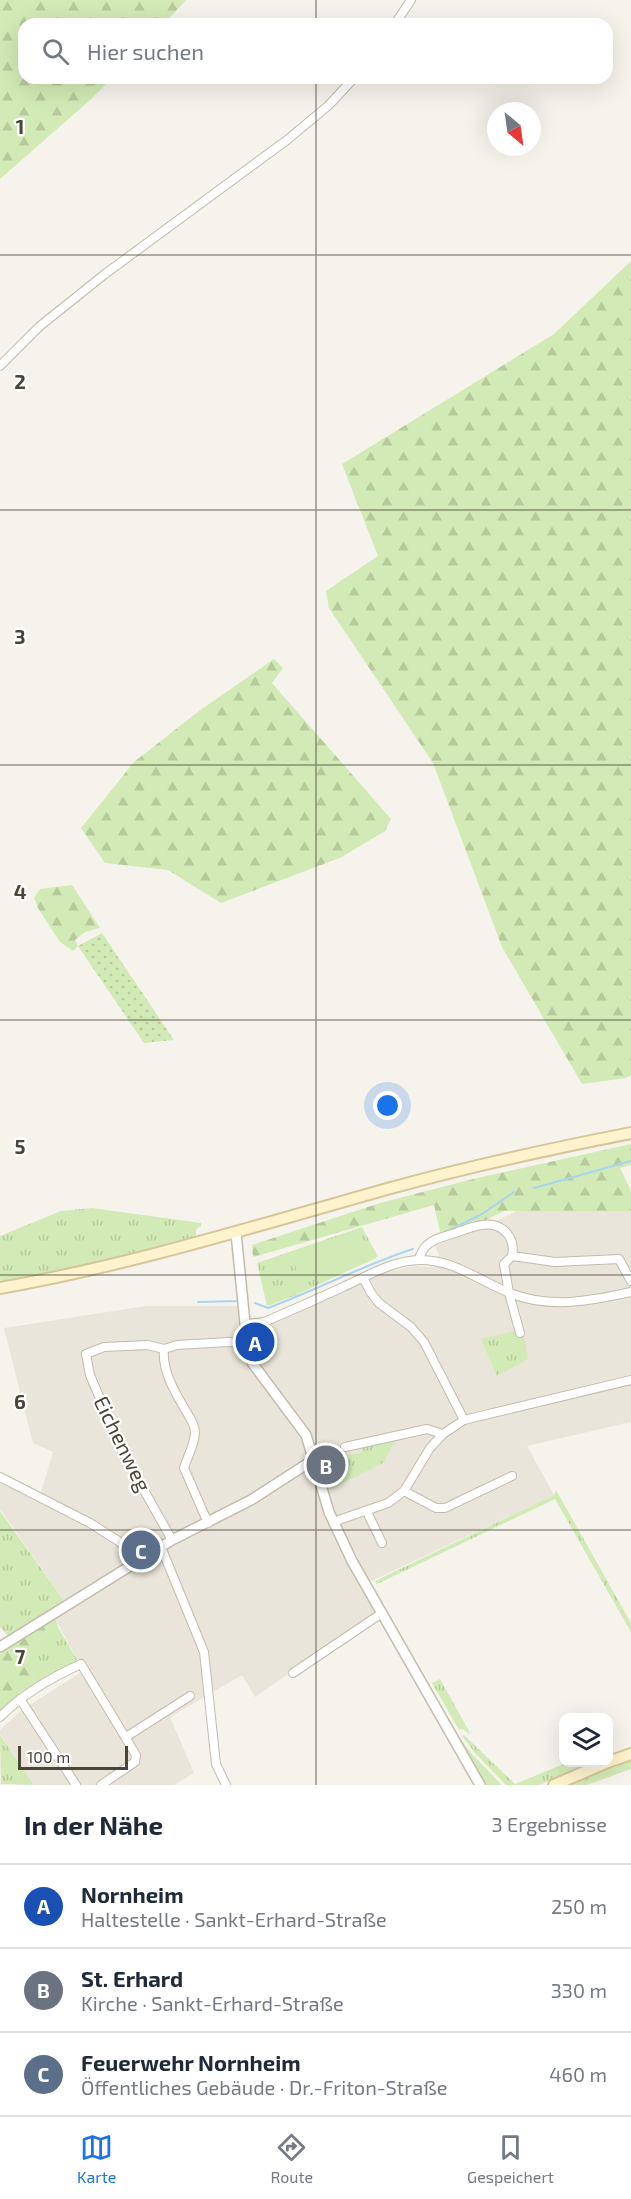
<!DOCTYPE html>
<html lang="de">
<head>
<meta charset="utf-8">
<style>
  :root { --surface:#fff; --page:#f6f6f7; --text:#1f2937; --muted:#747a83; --line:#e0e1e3; --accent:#1a73e8 }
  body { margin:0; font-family:"Exo 2",sans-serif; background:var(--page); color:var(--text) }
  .controls { position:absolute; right:18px; bottom:18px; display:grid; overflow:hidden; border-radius:12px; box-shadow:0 6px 24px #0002 }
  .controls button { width:54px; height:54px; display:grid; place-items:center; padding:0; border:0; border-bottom:2px solid var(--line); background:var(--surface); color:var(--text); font:30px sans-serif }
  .compass { position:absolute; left:487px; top:102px; width:54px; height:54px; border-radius:50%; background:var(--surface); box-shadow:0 6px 24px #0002; rotate:151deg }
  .scale { position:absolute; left:18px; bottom:15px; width:110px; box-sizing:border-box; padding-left:6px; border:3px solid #4b4439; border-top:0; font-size:16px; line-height:21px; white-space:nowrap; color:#4b4439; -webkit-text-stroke:4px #fff; paint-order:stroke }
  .you { position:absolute; left:388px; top:1106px; width:21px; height:21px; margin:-15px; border:4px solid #fff; border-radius:50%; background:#1a73e8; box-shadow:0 0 0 9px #1a73e833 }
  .badge { display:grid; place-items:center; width:39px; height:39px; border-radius:50%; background:var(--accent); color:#fff; font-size:20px; font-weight:700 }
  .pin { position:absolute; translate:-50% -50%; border:3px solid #fff; box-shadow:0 2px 6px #0006 }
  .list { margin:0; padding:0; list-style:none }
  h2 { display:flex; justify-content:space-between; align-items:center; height:78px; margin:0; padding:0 24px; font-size:26px }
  h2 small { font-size:20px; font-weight:400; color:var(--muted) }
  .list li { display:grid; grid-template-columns:39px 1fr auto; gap:18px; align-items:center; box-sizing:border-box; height:84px; padding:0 24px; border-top:2px solid var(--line) }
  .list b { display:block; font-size:22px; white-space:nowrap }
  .list p { margin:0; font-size:20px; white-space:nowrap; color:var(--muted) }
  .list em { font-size:20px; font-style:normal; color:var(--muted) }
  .icon { flex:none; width:33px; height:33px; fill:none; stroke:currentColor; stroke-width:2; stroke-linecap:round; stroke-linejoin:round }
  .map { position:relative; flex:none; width:631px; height:1785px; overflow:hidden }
  .search { position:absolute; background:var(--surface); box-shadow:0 6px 24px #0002; left:18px; right:18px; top:18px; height:66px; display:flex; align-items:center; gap:15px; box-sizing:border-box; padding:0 21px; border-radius:18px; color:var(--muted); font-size:22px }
  .sheet { height:330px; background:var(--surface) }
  nav { display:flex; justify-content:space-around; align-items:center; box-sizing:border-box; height:84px; border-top:2px solid var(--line); background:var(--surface); font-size:16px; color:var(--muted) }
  nav a { display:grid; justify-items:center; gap:3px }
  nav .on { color:var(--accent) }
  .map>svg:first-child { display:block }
</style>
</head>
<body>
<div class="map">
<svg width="631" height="1785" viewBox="0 0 631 1785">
  <defs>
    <pattern id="grass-tufts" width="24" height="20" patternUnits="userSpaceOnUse" patternTransform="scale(1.5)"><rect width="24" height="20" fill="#d2eab5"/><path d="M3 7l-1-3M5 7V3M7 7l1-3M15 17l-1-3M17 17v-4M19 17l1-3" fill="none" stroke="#b6ca9c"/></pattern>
    <pattern id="forest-firs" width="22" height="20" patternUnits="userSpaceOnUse" patternTransform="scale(1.5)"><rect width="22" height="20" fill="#d2eab5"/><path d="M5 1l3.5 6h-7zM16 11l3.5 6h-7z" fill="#b6ca9c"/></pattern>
    <pattern id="garden-dots" width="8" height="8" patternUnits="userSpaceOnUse" patternTransform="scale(1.5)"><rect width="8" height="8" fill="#d2eab5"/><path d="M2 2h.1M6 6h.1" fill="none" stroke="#b6ca9c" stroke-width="1.8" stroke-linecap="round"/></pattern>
  </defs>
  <rect width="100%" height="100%" fill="#f6f3ec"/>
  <!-- residential -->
  <polygon fill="#eae5da" points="516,1211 631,1211 631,1422 527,1446 554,1495 361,1586 376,1613 255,1697 242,1675 170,1717 194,1773 174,1785 34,1785 0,1734 0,1730 22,1710 80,1673 77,1660 55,1618 70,1609 0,1509 0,1480 39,1499 53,1452 33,1443 4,1328 146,1306 240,1306 242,1331 259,1330 387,1272 414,1266 436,1267 439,1256 435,1245 467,1230 485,1227"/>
  <!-- grass -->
  <g fill="url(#grass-tufts)">
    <polygon points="92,1208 201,1223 201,1226 196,1229 196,1237 132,1255 0,1285 0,1236 61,1211"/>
    <polygon points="362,1227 378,1257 294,1296 267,1306 257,1263"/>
    <polygon points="519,1330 523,1332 528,1359 497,1376 481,1339"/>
    <polygon points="396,1439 383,1463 327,1491 325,1479 342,1469 344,1464 343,1456 362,1452 360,1447"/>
    <polygon points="556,1490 631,1623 631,1632 555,1499 377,1584 375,1581 554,1495"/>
    <polygon points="0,1511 65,1602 8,1636 0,1627"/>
    <polygon points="58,1627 77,1660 36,1684 23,1649"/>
    <polygon points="440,1679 470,1733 469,1734 463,1729 459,1730 432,1683"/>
    <polygon points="0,1735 34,1785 1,1784"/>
    <polygon points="464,1735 515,1784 566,1763 594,1763 539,1785 506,1785 476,1754 462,1736"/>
    <polygon points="458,1737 459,1737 471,1753 502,1785 485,1785"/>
    <polygon points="631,1761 631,1769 587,1785 568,1785"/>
  </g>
  <!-- forest -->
  <g fill="url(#forest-firs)">
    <polygon points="0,0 186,0 164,24 24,24 24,78 112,78 89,101 0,179"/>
    <polygon points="631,261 631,1075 626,1078 582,1084 502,947 433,763 329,608 326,591 378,556 342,464 554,334"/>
    <polygon points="274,659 283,668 272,683 391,819 385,831 342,857 221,903 168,870 105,863 81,828 134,762 199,711"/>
    <polygon points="72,885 100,928 85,932 75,940 78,946 73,951 60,942 38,908 34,898 40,889"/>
    <polygon points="631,1144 631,1165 620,1168 631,1191 631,1211 504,1211 484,1221 440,1232 434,1205 253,1257 252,1245 380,1203 477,1178"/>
    <polygon points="55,1618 58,1627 23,1649 36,1684 0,1710 0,1654"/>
  </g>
  <!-- garden -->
  <polygon fill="url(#garden-dots)" points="102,933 174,1040 144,1043 78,946"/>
  <!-- pitch -->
  <polygon fill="#d2eab5" points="358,1230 368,1262 301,1284 291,1252"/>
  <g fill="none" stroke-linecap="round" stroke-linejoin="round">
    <!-- stream -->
    <g stroke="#a9d4f2" stroke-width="2">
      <polyline points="534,1188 631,1161"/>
      <polyline points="444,1233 482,1214 514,1192"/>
      <polyline points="198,1302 240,1301"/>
      <path d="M255,1303L268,1308C317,1290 363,1265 413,1249"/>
    </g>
    <!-- minor casing -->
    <g stroke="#c2bbae" stroke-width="10">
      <g id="minor">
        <polyline points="395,24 411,0"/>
        <polyline points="0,366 40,326 105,274 287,140 329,105 354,78"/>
        <polyline points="512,1256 555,1262 619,1259 631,1281"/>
        <path d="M418,1260C420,1256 422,1251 425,1247C432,1239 445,1236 455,1233C464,1230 473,1226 482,1225C502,1222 516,1237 512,1256L504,1264L509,1293L520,1333"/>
        <polyline points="363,1278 371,1293 379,1303 411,1327 424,1342 464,1420"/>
        <path d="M247,1324L264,1322C290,1311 317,1299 343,1287C367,1276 394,1260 420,1260C455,1260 479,1281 510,1293C549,1309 591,1301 631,1292"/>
        <path d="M164,1349C162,1369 173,1389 183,1406C187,1414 195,1423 195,1432C195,1443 187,1458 184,1468L208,1523"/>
        <polyline points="345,1447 427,1429 443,1434 464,1420 631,1380"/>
        <polyline points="0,1477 90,1523 120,1542 137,1562"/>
        <polyline points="404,1491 436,1508 445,1508 512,1476"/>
        <polyline points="367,1512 382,1543"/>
        <polyline points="333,1522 388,1503 404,1491 430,1448 443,1434"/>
        <polyline points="172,1540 122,1451 90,1375 86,1354 104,1347 148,1345 164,1349 177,1345 228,1342 247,1343"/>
        <polyline points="161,1547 204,1652 216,1764 226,1785"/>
        <polyline points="293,1673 382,1613"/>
        <polyline points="20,1699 76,1785"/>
        <path d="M0,1717C23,1694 52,1677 81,1664L136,1755L135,1762L101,1785"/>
        <polyline points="126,1737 190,1696"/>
      </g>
    </g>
    <!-- tertiary casing -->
    <g stroke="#c2bbae" stroke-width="12">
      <g id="tertiary">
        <polyline points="236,1233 247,1343 253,1364 306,1435 329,1512 352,1561 480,1785"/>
        <polyline points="0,1647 172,1540 251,1500 313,1460"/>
      </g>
    </g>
    <!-- secondary casing -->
    <g stroke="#d6c79b" stroke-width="14">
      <g id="secondary">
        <path d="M0,1288C131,1265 259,1225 387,1189C467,1167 549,1149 631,1133"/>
        <polyline points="608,1762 631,1754"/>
        <polyline points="554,1785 608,1762"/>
      </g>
    </g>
    <!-- minor -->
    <use href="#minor" stroke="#fff" stroke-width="8"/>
    <!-- tertiary -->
    <use href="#tertiary" stroke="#fff" stroke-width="9"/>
    <!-- secondary -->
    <use href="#secondary" stroke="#fff3cd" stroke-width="10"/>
  </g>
  <!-- grid -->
  <path fill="none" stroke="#4b4439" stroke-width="1.5" stroke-opacity="0.55" d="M316,0V24M316,78V1785M0,255H631M0,510H631M0,765H631M0,1020H631M0,1275H631M0,1530H631"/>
  <g text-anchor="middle" stroke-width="4.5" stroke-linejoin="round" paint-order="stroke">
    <!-- street labels -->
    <g font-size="21" fill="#4b4439" stroke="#fff">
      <text transform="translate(122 1444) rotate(64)" y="7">Eichenweg</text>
    </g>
  </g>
  <g font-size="20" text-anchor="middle" font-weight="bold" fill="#4b4439" stroke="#fff" stroke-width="4.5" stroke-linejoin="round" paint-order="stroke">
    <text x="20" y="134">1</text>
    <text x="20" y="389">2</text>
    <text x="20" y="644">3</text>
    <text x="20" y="899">4</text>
    <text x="20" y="1154">5</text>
    <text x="20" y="1409">6</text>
    <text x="20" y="1664">7</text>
  </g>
</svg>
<div class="controls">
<button><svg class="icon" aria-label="layers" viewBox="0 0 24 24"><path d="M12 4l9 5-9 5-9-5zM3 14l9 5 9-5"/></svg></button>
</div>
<svg class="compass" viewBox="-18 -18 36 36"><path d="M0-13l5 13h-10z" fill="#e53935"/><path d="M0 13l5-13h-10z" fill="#747a83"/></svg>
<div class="scale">100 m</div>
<div class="you"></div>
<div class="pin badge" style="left:255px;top:1342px;background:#1a4fb4">A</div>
<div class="pin badge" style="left:326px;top:1465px;background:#6b7280">B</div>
<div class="pin badge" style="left:141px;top:1550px;background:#5c6f8a">C</div>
<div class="search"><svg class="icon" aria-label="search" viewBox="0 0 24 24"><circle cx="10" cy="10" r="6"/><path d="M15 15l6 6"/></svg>Hier suchen</div>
</div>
<section class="sheet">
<h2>In der Nähe<small>3 Ergebnisse</small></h2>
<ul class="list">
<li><span class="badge" style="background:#1a4fb4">A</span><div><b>Nornheim</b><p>Haltestelle · Sankt-Erhard-Straße</p></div><em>250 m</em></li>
<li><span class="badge" style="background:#6b7280">B</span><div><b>St. Erhard</b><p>Kirche · Sankt-Erhard-Straße</p></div><em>330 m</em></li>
<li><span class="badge" style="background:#5c6f8a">C</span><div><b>Feuerwehr Nornheim</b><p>Öffentliches Gebäude · Dr.-Friton-Straße</p></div><em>460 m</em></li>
</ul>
</section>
<nav>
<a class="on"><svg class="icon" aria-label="map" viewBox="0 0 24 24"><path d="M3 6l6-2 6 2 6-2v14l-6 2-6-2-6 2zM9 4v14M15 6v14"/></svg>Karte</a>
<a><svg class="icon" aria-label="directions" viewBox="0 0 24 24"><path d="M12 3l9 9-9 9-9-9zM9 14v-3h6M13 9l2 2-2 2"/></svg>Route</a>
<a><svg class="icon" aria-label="saved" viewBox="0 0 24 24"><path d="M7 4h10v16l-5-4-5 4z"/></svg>Gespeichert</a>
</nav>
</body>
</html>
